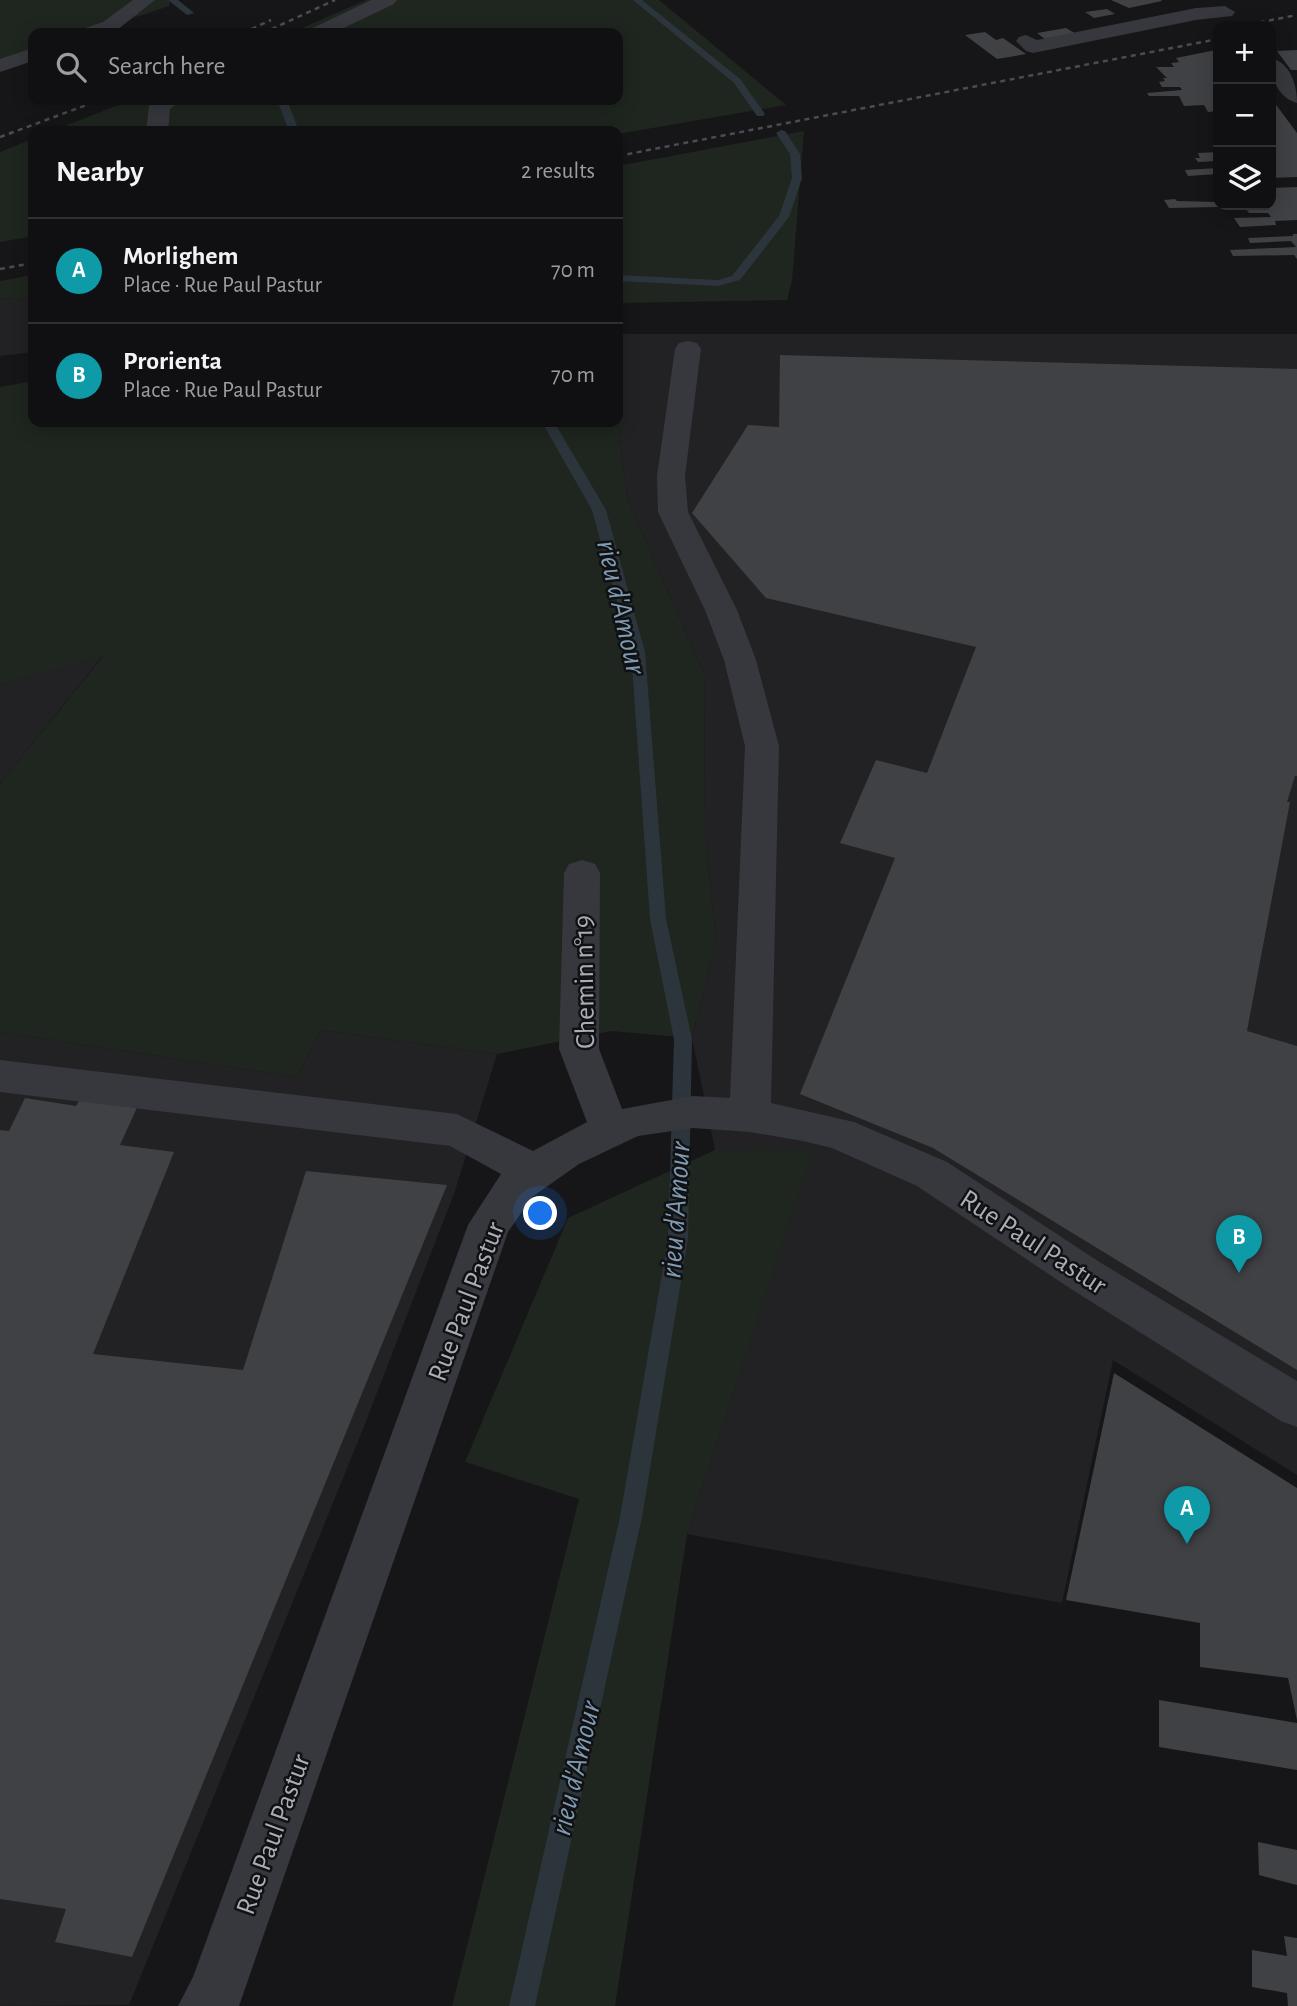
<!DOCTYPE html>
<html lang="en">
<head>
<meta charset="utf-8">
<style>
  :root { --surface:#101012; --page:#19191b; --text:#f1f3f6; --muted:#9c9d9f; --line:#303032; --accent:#f2b134 }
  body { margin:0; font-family:"Alegreya Sans",sans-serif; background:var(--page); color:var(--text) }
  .controls { position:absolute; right:21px; top:21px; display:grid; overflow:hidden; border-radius:14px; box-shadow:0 4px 18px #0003 }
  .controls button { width:63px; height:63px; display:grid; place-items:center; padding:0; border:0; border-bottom:2px solid var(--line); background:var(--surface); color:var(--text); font:35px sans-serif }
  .you { position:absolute; left:541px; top:1214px; width:24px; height:24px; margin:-18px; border:5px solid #fff; border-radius:50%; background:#1a73e8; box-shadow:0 0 0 10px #1a73e833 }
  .badge { display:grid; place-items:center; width:46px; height:46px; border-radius:50%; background:var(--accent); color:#fff; font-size:23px; font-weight:700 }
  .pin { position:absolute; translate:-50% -58px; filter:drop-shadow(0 2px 4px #0008) }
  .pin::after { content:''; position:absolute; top:37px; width:24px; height:21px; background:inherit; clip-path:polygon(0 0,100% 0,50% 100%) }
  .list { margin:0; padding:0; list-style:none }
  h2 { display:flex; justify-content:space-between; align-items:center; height:91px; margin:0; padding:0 28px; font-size:30px }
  h2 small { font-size:23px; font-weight:400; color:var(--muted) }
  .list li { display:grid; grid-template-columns:46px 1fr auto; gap:21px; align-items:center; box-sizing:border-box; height:105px; padding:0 28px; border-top:2px solid var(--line) }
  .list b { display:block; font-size:26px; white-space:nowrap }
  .list p { margin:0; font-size:23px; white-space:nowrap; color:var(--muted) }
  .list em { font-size:23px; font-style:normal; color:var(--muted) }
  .icon { flex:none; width:38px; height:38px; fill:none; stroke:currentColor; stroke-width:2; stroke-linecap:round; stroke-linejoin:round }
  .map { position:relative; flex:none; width:1297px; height:2006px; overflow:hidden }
  .search { position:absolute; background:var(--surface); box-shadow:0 4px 18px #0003; left:28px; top:28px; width:595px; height:77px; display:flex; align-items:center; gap:18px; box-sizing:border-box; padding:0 24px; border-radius:14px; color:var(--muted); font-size:26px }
  .panel { position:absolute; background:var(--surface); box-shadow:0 4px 18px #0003; left:28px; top:126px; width:595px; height:301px; border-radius:14px }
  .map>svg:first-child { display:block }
</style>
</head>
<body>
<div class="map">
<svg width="1297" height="2006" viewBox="0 0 1297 2006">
  <rect width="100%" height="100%" fill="#161618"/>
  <!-- built -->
  <g fill="#222225">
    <polygon points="0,298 33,300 33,352 0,356"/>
    <polygon points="618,334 1297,334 1297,1475 1113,1360 1062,1603 687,1534 812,1150 715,1150 692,1038 716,941 705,833 704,674 627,498 617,422"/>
    <polygon points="104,654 0,784 0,685"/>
    <polygon points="321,1030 497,1054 455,1191 363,1429 129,2005 0,2006 0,1032 297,1077"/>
  </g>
  <!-- green -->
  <g fill="#1e261f">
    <polygon points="0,0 170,0 169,6 88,33 33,33 33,52 0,63"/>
    <polygon points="366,0 659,0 786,105 618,134 618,131 52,131 131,100 618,100 618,33 291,33"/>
    <polygon points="804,131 792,281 787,300 618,303 618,166"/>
    <polygon points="33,139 33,236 0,242 0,152"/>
    <polygon points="33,275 33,300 0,298 0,281"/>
    <polygon points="33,381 33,422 617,422 627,498 704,674 705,833 716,941 692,1038 611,1031 497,1054 321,1030 297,1077 0,1032 0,784 104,655 0,685 0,387"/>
    <polygon points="813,1149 687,1534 615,2006 452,2006 579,1499 465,1462 568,1218 715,1150"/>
  </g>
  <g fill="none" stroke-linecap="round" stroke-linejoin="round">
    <!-- stream -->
    <g fill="#2c353c" fill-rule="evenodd">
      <polygon points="168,0 178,0 194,13 187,15"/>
      <polygon points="633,0 642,0 740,79 765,114 763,116 757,116 734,83"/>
      <polygon points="277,100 287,100 299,131 289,131"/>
      <polygon points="781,130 785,131 800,154 802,178 789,217 740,280 718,286 618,281 618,275 718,280 732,276 779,216 792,178 790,154 776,133"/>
      <polygon points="542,422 554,422 606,510 645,652 666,919 692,1039 688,1239 642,1517 535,2006 509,2006 620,1517 668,1239 674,1039 650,919 631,652 592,510"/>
    </g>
  </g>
  <!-- building -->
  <g fill="#404145">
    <polygon points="1111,0 1161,0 1162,1 1129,8"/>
    <polygon points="1107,9 1115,14 1094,18 1085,12"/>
    <polygon points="1066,28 1076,34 1046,40 1037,33"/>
    <polygon points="985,32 996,40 1003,38 1026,54 997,59 965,35"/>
    <polygon points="1216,50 1218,53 1218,111 1208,112 1204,105 1184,106 1179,96 1149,96 1147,93 1182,90 1180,87 1162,87 1159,82 1165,81 1163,78 1167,78 1156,67 1174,67 1171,63 1179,62 1176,58"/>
    <polygon points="1297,50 1297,70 1291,70 1277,51"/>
    <polygon points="1271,98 1297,133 1297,177 1271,178"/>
    <polygon points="1218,152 1218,161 1198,162 1195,158 1200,158 1198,153"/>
    <polygon points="1218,168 1218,174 1188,176 1185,170"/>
    <polygon points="1297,187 1297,220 1275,221 1276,225 1240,227 1234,218 1271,217 1268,213 1249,213 1243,205 1271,205 1271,188"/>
    <polygon points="1175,199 1177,201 1218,202 1218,207 1169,208 1164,200"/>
    <polygon points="1293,234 1297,234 1297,259 1294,255 1233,256 1230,250 1296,247 1291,241 1250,243 1248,238 1293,236"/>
    <polygon points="780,355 1297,369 1297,776 1295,776 1287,802 1290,802 1247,1031 1297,1046 1297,1370 933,1148 800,1094 895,858 840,843 876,760 927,773 976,647 766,598 692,513 748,425 779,427"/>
    <polygon points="83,1094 140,1101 120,1145 174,1152 93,1354 243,1370 306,1171 447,1185 132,1957 55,1942 66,1909 0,1899 0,1130 9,1131 25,1098 76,1106"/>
    <polygon points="1114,1373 1297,1488 1297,1720 1288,1678 1200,1667 1200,1623 1066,1600"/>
    <polygon points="1159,1700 1297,1723 1297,1770 1159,1747"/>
    <polygon points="1258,1842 1297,1850 1297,1885 1259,1875"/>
    <polygon points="1284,1936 1297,1938 1297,2006 1288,2006 1287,1993 1252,1987 1252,1950 1287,1956"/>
  </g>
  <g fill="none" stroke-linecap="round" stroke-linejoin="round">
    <!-- minor -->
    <g fill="#37383d" fill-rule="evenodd">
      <polygon points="133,0 155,0 117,30 108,33 79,33 82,29 103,22"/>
      <polygon points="371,0 397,0 394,4 333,33 308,33 311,29"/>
      <polygon points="1225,6 1235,12 1232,16 1196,20 1033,53 1026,51 1016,41 1019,37 1026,35 1037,40 1196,8"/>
      <polygon points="33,48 33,61 0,72 0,59"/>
      <path d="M1271,58C1291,63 1297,86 1297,103C1277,98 1270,75 1271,58Z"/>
      <polygon points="156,100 182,100 170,109 168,131 146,131 149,106"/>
      <polygon points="688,341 697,343 701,349 685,476 688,512 737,610 756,660 779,746 771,1103 854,1122 947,1162 1101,1263 1297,1381 1297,1427 1281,1421 1071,1289 917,1186 832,1148 803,1141 750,1132 693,1128 638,1136 579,1164 532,1197 508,1232 239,2006 178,2006 193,1977 468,1225 501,1174 450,1146 0,1092 0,1060 457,1114 533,1151 587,1122 559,1049 564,873 569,864 582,860 595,864 600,873 599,1049 622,1109 693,1096 730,1098 745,746 724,660 705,610 658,512 657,476 675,349 679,343"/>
    </g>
    <!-- rail -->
    <g stroke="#4a4c52" stroke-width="2.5" stroke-dasharray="5 4.5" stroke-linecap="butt">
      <polyline points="1241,26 1297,15"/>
      <polyline points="243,33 271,20"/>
      <polyline points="263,33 335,0"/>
      <polyline points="0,137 100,100"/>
      <polyline points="618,156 1218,39"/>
      <polyline points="0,269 33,263"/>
    </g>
  </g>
  <g text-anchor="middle" stroke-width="5" stroke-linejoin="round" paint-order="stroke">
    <!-- street labels -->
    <g font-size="28" fill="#a8adb8" stroke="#111113">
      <text transform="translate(583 982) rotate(-91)" y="10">Chemin n°19</text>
      <text transform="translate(1034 1241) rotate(33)" y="10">Rue Paul Pastur</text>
      <text transform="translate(465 1301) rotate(-69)" y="10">Rue Paul Pastur</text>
      <text transform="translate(272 1834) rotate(-70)" y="10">Rue Paul Pastur</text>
    </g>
    <!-- water labels -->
    <g font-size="30" font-style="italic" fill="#7f9bb3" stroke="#111113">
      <text transform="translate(622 607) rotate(77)" y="10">rieu d'Amour</text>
      <text transform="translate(675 1210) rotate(-86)" y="10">rieu d'Amour</text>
      <text transform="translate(575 1768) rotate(-77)" y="10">rieu d'Amour</text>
    </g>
  </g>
</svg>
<div class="controls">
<button>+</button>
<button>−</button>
<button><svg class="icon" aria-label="layers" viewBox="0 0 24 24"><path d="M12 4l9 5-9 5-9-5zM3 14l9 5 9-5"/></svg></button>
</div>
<div class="you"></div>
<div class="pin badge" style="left:1187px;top:1544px;background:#0f9aa8">A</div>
<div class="pin badge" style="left:1239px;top:1273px;background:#0f9aa8">B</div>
<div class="search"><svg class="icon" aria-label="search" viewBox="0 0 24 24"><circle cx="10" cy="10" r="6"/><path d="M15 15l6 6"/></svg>Search here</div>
<section class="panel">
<h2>Nearby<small>2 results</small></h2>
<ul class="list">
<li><span class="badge" style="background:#0f9aa8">A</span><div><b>Morlighem</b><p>Place · Rue Paul Pastur</p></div><em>70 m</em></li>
<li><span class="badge" style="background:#0f9aa8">B</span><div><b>Prorienta</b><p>Place · Rue Paul Pastur</p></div><em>70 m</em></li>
</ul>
</section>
</div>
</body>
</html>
